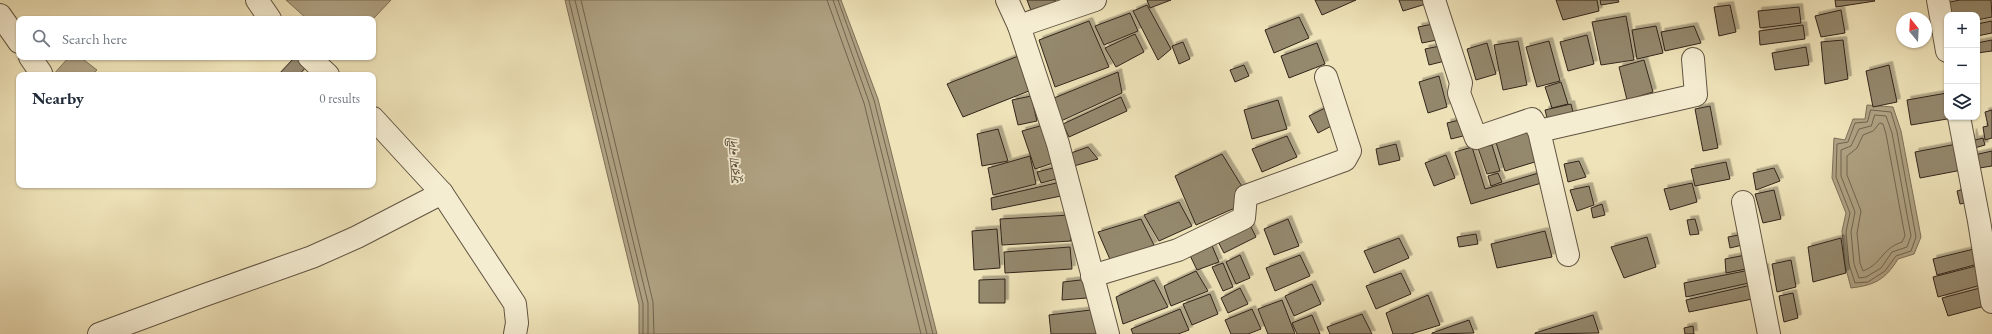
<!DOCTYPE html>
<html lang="en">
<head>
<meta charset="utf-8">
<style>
  :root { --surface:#fff; --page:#f2f2f3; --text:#1f2937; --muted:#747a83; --line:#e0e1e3 }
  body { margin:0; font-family:"EB Garamond","Noto Serif Bengali",serif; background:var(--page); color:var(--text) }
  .controls { position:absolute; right:12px; top:12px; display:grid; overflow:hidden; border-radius:8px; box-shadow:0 1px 3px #0004 }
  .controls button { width:36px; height:36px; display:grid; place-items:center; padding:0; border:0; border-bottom:1px solid var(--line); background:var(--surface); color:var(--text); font:20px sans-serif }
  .compass { position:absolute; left:1896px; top:12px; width:36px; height:36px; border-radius:50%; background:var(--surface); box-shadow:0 1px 3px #0004; rotate:342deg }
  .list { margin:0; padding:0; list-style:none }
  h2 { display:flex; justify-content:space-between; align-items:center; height:52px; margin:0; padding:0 16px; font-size:17px }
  h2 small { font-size:13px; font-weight:400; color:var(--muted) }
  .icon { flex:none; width:22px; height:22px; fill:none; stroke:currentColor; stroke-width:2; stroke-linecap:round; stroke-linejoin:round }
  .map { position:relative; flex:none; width:1992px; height:334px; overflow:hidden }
  .search { position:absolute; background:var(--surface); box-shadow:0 1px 3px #0004; left:16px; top:16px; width:360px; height:44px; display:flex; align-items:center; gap:10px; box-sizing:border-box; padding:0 14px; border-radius:8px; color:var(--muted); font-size:15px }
  .panel { position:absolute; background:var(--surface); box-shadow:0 1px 3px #0004; left:16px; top:72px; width:360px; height:116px; border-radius:8px }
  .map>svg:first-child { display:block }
</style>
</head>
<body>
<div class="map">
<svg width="1992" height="334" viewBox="0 0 1992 334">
  <defs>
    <filter id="shadow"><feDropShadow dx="3.5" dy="-3.5" stdDeviation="0" flood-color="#0004"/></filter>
  </defs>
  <rect width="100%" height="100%" fill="#efe3b9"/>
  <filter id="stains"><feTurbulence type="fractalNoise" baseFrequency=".005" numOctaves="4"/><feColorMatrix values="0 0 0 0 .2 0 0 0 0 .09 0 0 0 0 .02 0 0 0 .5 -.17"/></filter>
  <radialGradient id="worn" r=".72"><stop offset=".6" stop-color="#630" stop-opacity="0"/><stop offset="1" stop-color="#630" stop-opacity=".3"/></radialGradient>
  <!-- water -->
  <g fill="#afa283" stroke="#7d7059">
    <polygon points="286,0 391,0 373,19 307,19"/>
    <polygon points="565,0 841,0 878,99 937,334 639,334 639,305"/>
    <polygon points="69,57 80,57 97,70 91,75 53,75"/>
    <path d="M1867,105L1893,107L1901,131L1921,237L1914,254L1898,259C1885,280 1875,285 1851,288L1845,265L1842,231L1846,213L1832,178L1834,138L1845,140L1853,119H1865Z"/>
  </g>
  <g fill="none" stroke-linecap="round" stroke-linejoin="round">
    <!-- shore -->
    <g stroke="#70644f" stroke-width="1">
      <polyline points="569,0 643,304 643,334"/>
      <polyline points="575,0 648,303 648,334"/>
      <polyline points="581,0 653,302 654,334"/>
      <polyline points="827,0 864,103 921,334"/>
      <polyline points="833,0 869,102 927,334"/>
      <polyline points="838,0 874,100 933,334"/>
      <polygon points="1871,110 1891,112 1897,132 1916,237 1911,251 1896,256 1885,271 1868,282 1855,283 1849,264 1846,232 1850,213 1836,177 1837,144 1848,142 1855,123 1867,122"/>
      <polygon points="1875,115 1886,116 1892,133 1911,236 1907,247 1892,252 1881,268 1866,277 1859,278 1854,264 1851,232 1855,212 1841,176 1841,150 1851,146 1859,129 1871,126"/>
      <path d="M1880,123L1883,124L1886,134L1905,236L1902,242C1881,249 1883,263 1863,271L1860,263L1857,233L1861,211L1847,175V156L1857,148L1863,135L1873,131Z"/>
    </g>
  </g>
  <!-- building -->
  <g fill="#94886d" stroke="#32251b" filter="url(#shadow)">
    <polygon points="1027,0 1055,0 1057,7 1033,16"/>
    <polygon points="1147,0 1171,0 1150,8"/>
    <polygon points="1315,0 1356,0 1322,15"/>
    <polygon points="1399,0 1428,0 1429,3 1403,11"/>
    <polygon points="1556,0 1597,0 1599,11 1563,20"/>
    <polygon points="1600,0 1618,0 1619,2 1601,5"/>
    <polygon points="1835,0 1874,0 1875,1 1836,7"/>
    <polygon points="1960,0 1991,0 1992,17 1977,20 1977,15 1948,15 1945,3"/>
    <polygon points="1147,5 1171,49 1158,60 1133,11"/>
    <polygon points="1730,5 1736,32 1719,36 1714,7"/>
    <polygon points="1799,7 1801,23 1760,28 1758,11"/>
    <polygon points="1841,10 1845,33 1821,37 1815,16"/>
    <polygon points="1130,13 1138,31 1104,45 1095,26"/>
    <polygon points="1626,16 1634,60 1601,65 1592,22"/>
    <polygon points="1299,17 1309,38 1274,53 1265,30"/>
    <polygon points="1089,21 1109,67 1055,87 1039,40"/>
    <polygon points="1992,21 1992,33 1977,36 1977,24"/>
    <polygon points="1438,23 1442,39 1422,43 1418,27"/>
    <polygon points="1803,25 1805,39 1760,45 1759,31"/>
    <polygon points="1656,26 1663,53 1637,59 1632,30"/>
    <polygon points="1694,26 1701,43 1665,51 1661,32"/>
    <polygon points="1135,34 1144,52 1116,67 1105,48"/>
    <polygon points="1587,35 1594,64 1568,71 1560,42"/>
    <polygon points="1843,40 1848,79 1825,84 1821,42"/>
    <polygon points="1992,40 1992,51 1977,53 1977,43"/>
    <polygon points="1518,41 1527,85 1503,90 1494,45"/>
    <polygon points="1549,41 1560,81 1537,87 1526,47"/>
    <polygon points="1183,42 1190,59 1179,64 1172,46"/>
    <polygon points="1317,43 1325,64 1289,78 1281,56"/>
    <polygon points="1487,43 1496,74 1476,80 1467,49"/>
    <polygon points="1445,45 1449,60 1429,65 1425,49"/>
    <polygon points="1806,47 1809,65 1775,70 1772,53"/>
    <polygon points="1026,53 1039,87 963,117 947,84"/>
    <polygon points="295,57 307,66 299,75 278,75"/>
    <polygon points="1644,60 1653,92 1627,100 1619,67"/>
    <polygon points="1244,65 1249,76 1235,82 1230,70"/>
    <polygon points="1889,65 1897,102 1873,107 1866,71"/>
    <polygon points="1118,72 1122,93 1061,121 1054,98"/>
    <polygon points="1439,76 1447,107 1428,113 1419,82"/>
    <polygon points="1561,82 1568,104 1552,108 1545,87"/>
    <polygon points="1947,93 1947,117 1953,118 1911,125 1907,100"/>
    <polygon points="1031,96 1037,121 1018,125 1012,100"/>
    <polygon points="1121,97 1127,111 1069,137 1063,124"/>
    <polygon points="1278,100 1287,129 1252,139 1244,110"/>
    <polygon points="1333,104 1341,121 1318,133 1309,116"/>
    <polygon points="1571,104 1574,116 1548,122 1545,110"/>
    <polygon points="1710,106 1718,148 1703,151 1695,109"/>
    <polygon points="1992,110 1992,138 1985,140 1983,127 1988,126 1985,112"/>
    <polygon points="1468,118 1471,134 1451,139 1447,123"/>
    <polygon points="1047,124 1059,161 1035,169 1022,131"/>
    <polygon points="1539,127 1548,158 1505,171 1494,136"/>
    <polygon points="998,129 1008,161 982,166 977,134"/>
    <polygon points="1973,132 1975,140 1983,138 1985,145 1971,149"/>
    <polygon points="1287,136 1297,157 1262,172 1252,149"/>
    <polygon points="1396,144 1400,160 1379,165 1376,149"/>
    <polygon points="1957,144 1962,170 1920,178 1915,152"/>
    <polygon points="1492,145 1500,171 1487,174 1478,148"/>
    <polygon points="1088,147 1098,159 1074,166 1071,153"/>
    <polygon points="1472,147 1485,189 1552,169 1555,179 1471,204 1455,152"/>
    <polygon points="1992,151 1992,166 1973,169 1970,156"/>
    <polygon points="1222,154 1251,201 1196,225 1175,176"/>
    <polygon points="1446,155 1455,178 1434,186 1425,163"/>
    <polygon points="1030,156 1036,184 993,195 988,168"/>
    <polygon points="1579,161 1586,177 1568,182 1564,164"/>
    <polygon points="1726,162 1730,179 1695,186 1691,169"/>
    <polygon points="1061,166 1064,177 1041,183 1037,172"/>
    <polygon points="1774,168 1780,181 1756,190 1753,173"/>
    <polygon points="1498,173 1502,182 1491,186 1488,176"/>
    <polygon points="1065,181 1066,195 992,210 991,198"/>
    <polygon points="1692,183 1697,202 1670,210 1664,189"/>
    <polygon points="1589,186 1594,205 1577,211 1570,190"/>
    <polygon points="1967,188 1970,202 1960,204 1957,191"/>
    <polygon points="1774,190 1781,219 1763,223 1755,194"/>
    <polygon points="1179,202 1192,226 1159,241 1144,215"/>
    <polygon points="1602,204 1605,215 1593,218 1591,208"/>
    <polygon points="1070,215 1071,241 1002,245 1000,219"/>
    <polygon points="1245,215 1256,237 1224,253 1213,232"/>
    <polygon points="1141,219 1154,245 1112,264 1098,232"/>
    <polygon points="1288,219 1299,246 1274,255 1264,229"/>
    <polygon points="1695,219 1699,234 1690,235 1687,220"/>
    <polygon points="997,229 1000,268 974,270 972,231"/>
    <polygon points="1545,231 1552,257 1497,268 1491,244"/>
    <polygon points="1206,232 1219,262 1197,270 1184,243"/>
    <polygon points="1749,233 1751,243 1730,248 1728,237"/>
    <polygon points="1476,234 1478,244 1459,247 1457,237"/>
    <polygon points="1647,237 1656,267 1624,278 1611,247"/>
    <polygon points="1399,238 1409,258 1374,273 1364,251"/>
    <polygon points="1841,238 1846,273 1813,282 1808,247"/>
    <polygon points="1070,247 1072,269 1005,273 1004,252"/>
    <polygon points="1974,249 1978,264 1937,275 1933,259"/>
    <polygon points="1756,253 1761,266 1726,273 1725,259"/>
    <polygon points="1240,255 1250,278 1236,284 1226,262"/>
    <polygon points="1300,255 1310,276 1275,291 1266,268"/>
    <polygon points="1791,260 1796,287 1777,292 1772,264"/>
    <polygon points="1223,263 1233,287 1223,291 1212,267"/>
    <polygon points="1976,266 1981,285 1938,297 1933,277"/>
    <polygon points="1765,267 1767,279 1686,297 1684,283"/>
    <polygon points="1196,271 1208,291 1171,306 1164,286"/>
    <polygon points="1401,273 1411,294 1376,309 1366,286"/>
    <polygon points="1005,279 1005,303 979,303 979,280"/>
    <polygon points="1089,279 1087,298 1062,300 1063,282"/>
    <polygon points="1154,280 1168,307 1123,324 1116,297"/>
    <polygon points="1764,282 1767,296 1689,312 1686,300"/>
    <polygon points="1312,284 1321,304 1294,316 1285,296"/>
    <polygon points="1240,288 1248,304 1228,313 1221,298"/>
    <polygon points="1980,288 1985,306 1948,316 1942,298"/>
    <polygon points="1793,293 1798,318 1784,322 1779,296"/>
    <polygon points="1210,294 1218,314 1192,325 1183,304"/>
    <polygon points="1428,295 1440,325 1411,334 1393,334 1386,313"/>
    <polygon points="1282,300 1295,334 1268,334 1258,309"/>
    <polygon points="1099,309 1102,334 1051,334 1049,315"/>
    <polygon points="1180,309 1189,330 1178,334 1133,334 1131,329"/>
    <polygon points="1252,309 1261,329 1248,334 1231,334 1225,320"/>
    <polygon points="1362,314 1372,334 1330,334 1327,327"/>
    <polygon points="1312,315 1320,334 1297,334 1292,323"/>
    <polygon points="1593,315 1599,333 1535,334 1535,333"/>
    <polygon points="1469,320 1474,333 1432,334 1432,333"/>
    <polygon points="1693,326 1694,334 1685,334 1684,328"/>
  </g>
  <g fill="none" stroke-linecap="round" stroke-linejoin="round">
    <!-- minor casing -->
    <g stroke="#615442" stroke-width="24">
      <g id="minor">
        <polyline points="257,0 270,19"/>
        <polyline points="1007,0 1019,26 1058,144 1108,334"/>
        <polyline points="1434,0 1461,83 1459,93 1476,138 1532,119 1539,131 1696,95 1693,59"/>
        <polyline points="1938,0 1947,51"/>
        <polyline points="0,15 19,42"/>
        <polyline points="1019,26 1095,0"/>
        <polyline points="30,57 41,73"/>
        <polyline points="309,57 328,75"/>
        <polyline points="1959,117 1979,221 1992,302"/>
        <polyline points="373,118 442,193 515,304 517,323 515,334"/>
        <polyline points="1539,131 1568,255"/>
        <polyline points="1743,202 1769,334"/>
        <polyline points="1092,276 1178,250 1244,218 1246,196 1345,160 1350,151 1326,77"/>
        <polyline points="99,334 202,296 312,257 357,237 442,193"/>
      </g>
    </g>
    <!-- minor -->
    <use href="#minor" stroke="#f5edd2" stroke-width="22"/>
  </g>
  <g text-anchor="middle" stroke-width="3.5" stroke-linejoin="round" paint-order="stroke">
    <!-- water labels -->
    <g font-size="14" font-style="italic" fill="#5e513f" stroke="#f5edd2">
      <text transform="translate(734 162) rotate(-94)" y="5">সুরমা নদী</text>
    </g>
  </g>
  <rect width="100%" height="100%" filter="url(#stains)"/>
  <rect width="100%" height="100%" fill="url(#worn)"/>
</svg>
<div class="controls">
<button>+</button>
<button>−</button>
<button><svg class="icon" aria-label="layers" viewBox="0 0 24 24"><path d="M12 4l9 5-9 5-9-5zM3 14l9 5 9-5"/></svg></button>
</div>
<svg class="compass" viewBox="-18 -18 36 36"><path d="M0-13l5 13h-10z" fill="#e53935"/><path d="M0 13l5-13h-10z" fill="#747a83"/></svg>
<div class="search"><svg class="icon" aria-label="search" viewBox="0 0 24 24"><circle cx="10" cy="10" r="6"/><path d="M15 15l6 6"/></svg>Search here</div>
<section class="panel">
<h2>Nearby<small>0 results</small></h2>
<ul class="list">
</ul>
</section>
</div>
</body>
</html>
